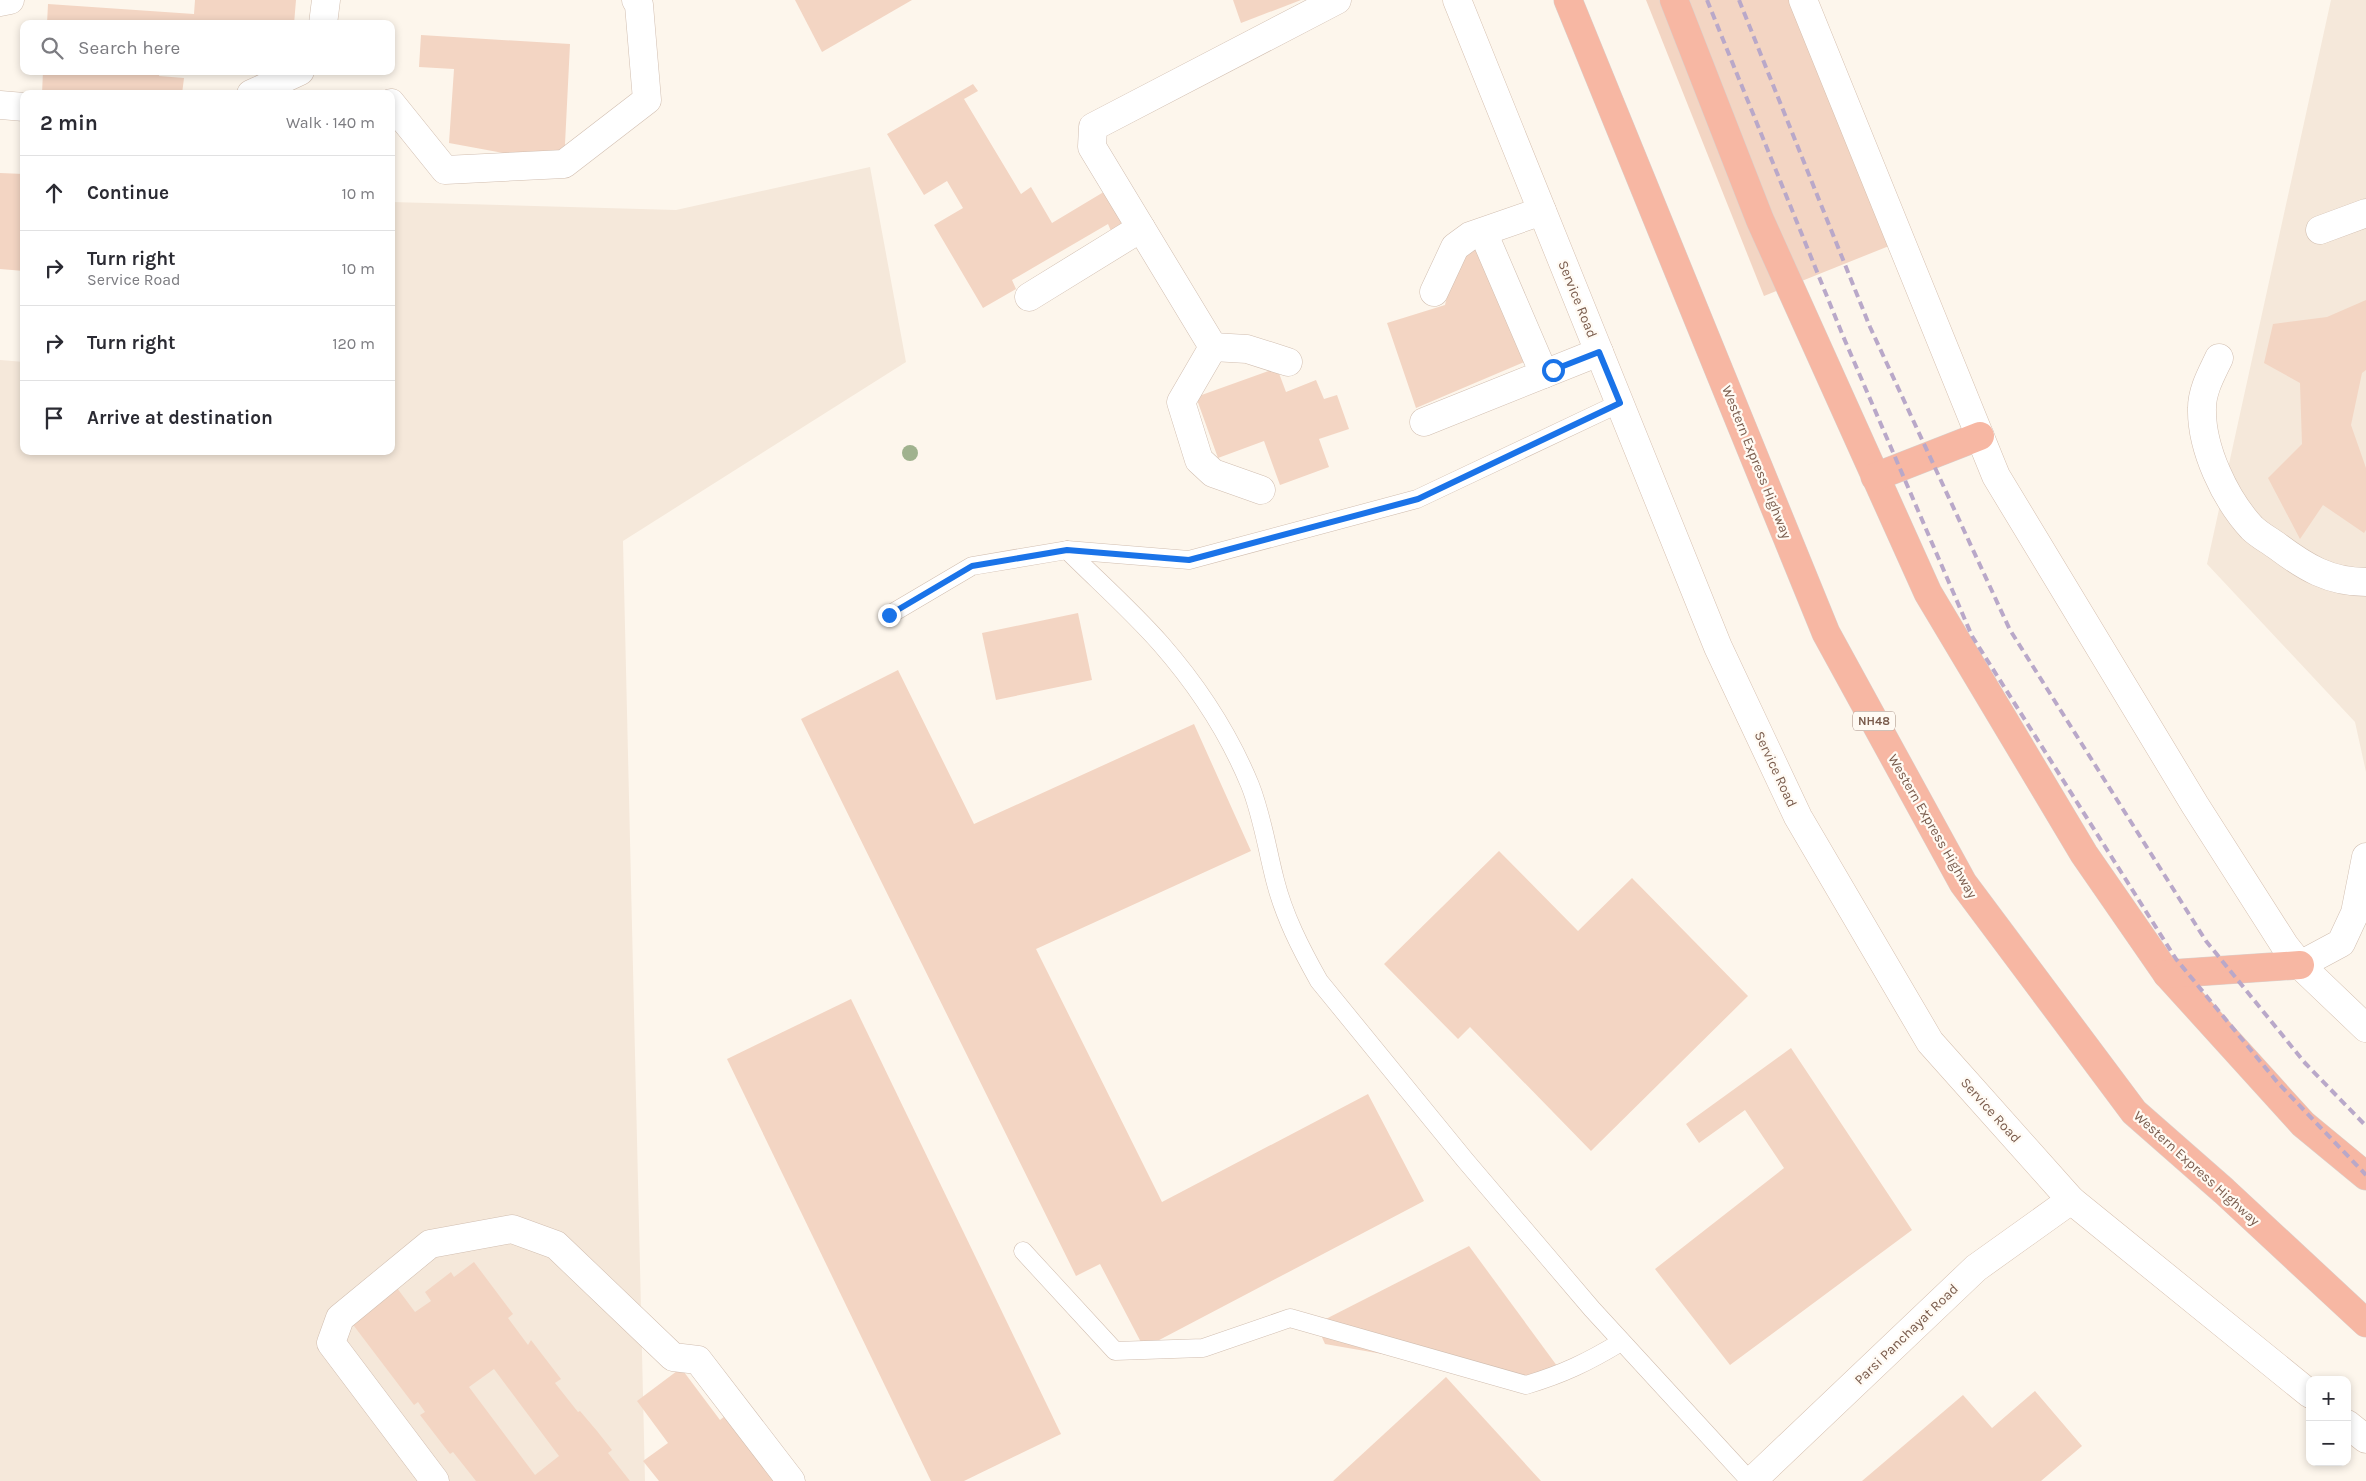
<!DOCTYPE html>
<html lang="en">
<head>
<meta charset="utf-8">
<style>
  :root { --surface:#fff; --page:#f7f7f7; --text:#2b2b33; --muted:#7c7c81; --line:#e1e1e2 }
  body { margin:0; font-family:Karla,sans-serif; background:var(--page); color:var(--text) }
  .controls { position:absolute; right:15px; bottom:15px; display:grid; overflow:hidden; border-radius:10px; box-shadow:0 2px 8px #0003 }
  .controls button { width:45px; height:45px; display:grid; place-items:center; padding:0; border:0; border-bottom:1px solid var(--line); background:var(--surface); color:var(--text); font:25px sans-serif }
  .stop { position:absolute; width:15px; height:15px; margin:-11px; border:4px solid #1a73e8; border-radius:50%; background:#fff }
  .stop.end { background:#1a73e8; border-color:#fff; box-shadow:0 1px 5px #0008 }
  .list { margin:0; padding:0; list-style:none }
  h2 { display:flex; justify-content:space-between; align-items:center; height:65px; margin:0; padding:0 20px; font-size:21px }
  h2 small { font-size:16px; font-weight:400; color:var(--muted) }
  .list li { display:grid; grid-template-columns:32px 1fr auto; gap:15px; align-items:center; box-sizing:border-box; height:75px; padding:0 20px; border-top:1px solid var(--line) }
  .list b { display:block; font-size:19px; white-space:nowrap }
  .list p { margin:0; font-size:16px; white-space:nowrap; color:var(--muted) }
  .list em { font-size:16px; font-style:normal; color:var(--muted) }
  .icon { flex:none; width:28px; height:28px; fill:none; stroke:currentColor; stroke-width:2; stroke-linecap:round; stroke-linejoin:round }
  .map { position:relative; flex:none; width:2366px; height:1481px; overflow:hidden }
  .search { position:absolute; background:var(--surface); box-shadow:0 2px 8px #0003; left:20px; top:20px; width:375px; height:55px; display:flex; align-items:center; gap:12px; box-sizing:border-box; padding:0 18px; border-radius:10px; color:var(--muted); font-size:19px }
  .panel { position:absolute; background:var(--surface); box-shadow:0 2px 8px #0003; left:20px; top:90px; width:375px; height:365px; border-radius:10px }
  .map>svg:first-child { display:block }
</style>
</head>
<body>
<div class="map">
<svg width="2366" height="1481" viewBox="0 0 2366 1481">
  <rect width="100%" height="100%" fill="#fdf6ec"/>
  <!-- residential -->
  <g fill="#f5e8da">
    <polygon points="2331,0 2366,0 2366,772 2355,722 2207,564"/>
    <polygon points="870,167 906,362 623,541 645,1481 0,1481 0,360 24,362 24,451 391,451 391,202 676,210"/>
  </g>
  <!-- building -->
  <g fill="#f3d5c3" fill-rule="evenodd">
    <polygon points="195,0 296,0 294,24 47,24 48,4 194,14"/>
    <polygon points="795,0 912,0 822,52"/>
    <polygon points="1233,0 1301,0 1241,23"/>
    <polygon points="1646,0 1796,0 1894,244 1764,296"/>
    <polygon points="421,35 570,44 564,164 449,143 454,69 419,67"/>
    <polygon points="43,71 160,71 159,76 184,78 182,94 42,94"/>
    <polygon points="973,84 978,91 964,99 1021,194 1031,187 1052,223 1107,190 1126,222 1111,231 1108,224 1012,280 1016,289 983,308 934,225 963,208 947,181 924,195 887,134"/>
    <polygon points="0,173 24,174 24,271 0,269"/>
    <polygon points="1478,243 1531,359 1416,408 1387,323 1445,305 1457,254"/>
    <polygon points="2366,300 2366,370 2362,373 2351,425 2366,468 2366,530 2364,533 2323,505 2300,539 2268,478 2302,444 2300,383 2264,363 2273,324 2327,317"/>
    <polygon points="22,317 24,317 24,336 21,336"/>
    <polygon points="1277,368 1286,392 1316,380 1324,399 1337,395 1349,429 1319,439 1329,467 1280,485 1264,441 1218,458 1196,397"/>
    <polygon points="1078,613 1092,680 996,700 982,633"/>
    <polygon points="898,670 974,824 1194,724 1251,851 1036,949 1162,1202 1368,1094 1424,1201 1144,1348 1100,1264 1076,1276 801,719"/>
    <polygon points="1499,851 1578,931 1632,878 1748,996 1591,1151 1470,1027 1458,1039 1384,964"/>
    <polygon points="851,999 1061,1434 964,1481 931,1481 727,1059"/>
    <polygon points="1791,1048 1912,1230 1730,1365 1655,1269 1784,1168 1745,1110 1699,1143 1686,1124"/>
    <polygon points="1469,1246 1563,1374 1554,1384 1325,1344 1316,1324"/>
    <path d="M474,1262L513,1314L508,1318L528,1345L531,1340L561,1379L555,1383L578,1412L580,1411L597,1431L612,1450L608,1453L630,1481H476L453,1452L450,1454L420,1415L425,1412L418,1402L414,1405L351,1322L397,1288L415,1312L431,1301L425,1292L451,1272L454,1277ZM494,1369L559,1456L535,1475L469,1387Z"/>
    <polygon points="681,1368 720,1420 731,1411 783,1481 659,1481 643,1461 668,1443 637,1401"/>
    <polygon points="1446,1377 1541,1481 1333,1481"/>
    <polygon points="2035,1391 2082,1446 2041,1481 1862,1481 1963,1395 1992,1428"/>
  </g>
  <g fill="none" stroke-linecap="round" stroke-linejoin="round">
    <!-- lane casing -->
    <g stroke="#d1beb0" stroke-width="19">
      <g id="lane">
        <path d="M1067,550C1098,581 1132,611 1161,644C1196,684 1229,734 1250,785C1262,815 1267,849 1275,880C1284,916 1301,949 1319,981L1465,1160L1592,1309L1750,1481"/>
        <polyline points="889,615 972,566 1067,550 1189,560 1417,499 1620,403"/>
        <path d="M1023,1251L1115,1351L1203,1348L1290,1318L1526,1385C1563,1374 1588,1362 1621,1342"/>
      </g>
    </g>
    <!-- street casing -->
    <g stroke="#d1beb0" stroke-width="29">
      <g id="street">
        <polyline points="0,2 10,0"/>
        <polyline points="323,24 326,0"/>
        <polyline points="251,94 300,71"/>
        <polyline points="391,103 445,170 564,164 647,100 639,5 636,0"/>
        <polyline points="0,105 24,107"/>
        <polyline points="2320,230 2366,213"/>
        <polyline points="1483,232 1544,374"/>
        <polyline points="1434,292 1455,247 1470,236 1542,211"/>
        <polyline points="1029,297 1141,228"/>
        <polyline points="1213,347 1247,349 1288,362"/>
        <path d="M2219,358C2212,373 2202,390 2202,408C2201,448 2225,499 2252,528C2259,535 2269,540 2277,546C2305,567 2329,582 2366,582"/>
        <polyline points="1424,422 1599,352"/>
        <polyline points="1261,490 1213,473 1199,460 1181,402 1213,347 1092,147 1093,127 1337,0"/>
        <polyline points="2300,965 2341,943 2355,913 2366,857"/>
        <polyline points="435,1481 331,1343 340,1318 430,1244 512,1229 556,1245 673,1357 698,1360 791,1481"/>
      </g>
    </g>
    <!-- secondary casing -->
    <g stroke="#d6c0b0" stroke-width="29">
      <g id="secondary">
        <polyline points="1457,0 1718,647 1798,817 1930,1042 2071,1200 2310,1394"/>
        <polyline points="1803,0 1996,476 2195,805 2285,946 2300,965 2366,1028"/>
        <polyline points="2347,1424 2366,1439"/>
        <polyline points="1752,1481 1976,1268 2071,1200"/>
      </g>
    </g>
    <!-- highway casing -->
    <g stroke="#dad1cd" stroke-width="29">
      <g id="highway">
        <polyline points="1568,0 1826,633 1963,883 2134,1112 2224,1191 2366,1323"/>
        <polyline points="1674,0 1760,220 1928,593 2084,854 2167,974 2303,1124 2366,1176"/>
        <polyline points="1875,477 1980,436"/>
        <polyline points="2167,974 2300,965"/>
      </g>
    </g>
    <!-- lane -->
    <use href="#lane" stroke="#fff" stroke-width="18"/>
    <!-- street -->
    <use href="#street" stroke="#fff" stroke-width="28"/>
    <!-- secondary -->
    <use href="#secondary" stroke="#fff" stroke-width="28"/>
    <!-- highway -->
    <use href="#highway" stroke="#f7b7a3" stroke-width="28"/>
    <!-- rail -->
    <g stroke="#b9a8c9" stroke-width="4" stroke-dasharray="8 5" stroke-linecap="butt">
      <polyline points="1707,0 1843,336 1972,636 2176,959 2278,1083 2366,1175"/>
      <polyline points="1739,0 1870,327 2010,630 2206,941 2305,1063 2366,1126"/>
    </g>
  </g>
  <!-- trees -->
  <circle fill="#a0b28e" cx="910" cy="453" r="8"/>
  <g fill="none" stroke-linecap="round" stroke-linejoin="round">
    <!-- route -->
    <polyline stroke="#1a73e8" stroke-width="6" points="889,615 972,566 1067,550 1189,560 1418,499 1620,403 1599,352 1553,370"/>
  </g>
  <g text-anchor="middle" stroke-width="4.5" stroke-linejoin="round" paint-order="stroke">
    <!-- shield labels -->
    <rect fill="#fffaf3" stroke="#a28b7f" stroke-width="1" x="1853" y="711.5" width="42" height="19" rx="4"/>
    <g font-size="12" font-weight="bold" fill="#7a5c4d">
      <text x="1874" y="725">NH48</text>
    </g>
    <!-- street labels -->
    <g font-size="14" fill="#7a5c4d" stroke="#fffaf3">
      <text transform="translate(1578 299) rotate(68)" y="5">Service Road</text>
      <text transform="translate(1757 462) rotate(68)" y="5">Western Express Highway</text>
      <text transform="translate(1776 769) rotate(65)" y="5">Service Road</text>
      <text transform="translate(1933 826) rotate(60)" y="5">Western Express Highway</text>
      <text transform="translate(1991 1110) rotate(48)" y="5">Service Road</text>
      <text transform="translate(2197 1168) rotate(42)" y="5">Western Express Highway</text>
      <text transform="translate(1906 1334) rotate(-44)" y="5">Parsi Panchayat Road</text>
    </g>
  </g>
</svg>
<div class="controls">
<button>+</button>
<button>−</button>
</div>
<div class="stop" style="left:1553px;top:370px"></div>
<div class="stop end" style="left:889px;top:615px"></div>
<div class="search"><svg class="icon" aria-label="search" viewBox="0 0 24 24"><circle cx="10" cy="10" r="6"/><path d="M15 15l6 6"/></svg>Search here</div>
<section class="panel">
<h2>2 min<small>Walk · 140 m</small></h2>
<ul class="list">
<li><svg class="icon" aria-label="ahead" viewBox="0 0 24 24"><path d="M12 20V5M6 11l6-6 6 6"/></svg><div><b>Continue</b></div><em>10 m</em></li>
<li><svg class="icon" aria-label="right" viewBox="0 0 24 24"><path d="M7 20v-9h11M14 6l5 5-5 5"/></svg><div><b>Turn right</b><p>Service Road</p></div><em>10 m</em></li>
<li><svg class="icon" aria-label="right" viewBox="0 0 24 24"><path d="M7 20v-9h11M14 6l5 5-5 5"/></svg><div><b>Turn right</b></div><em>120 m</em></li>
<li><svg class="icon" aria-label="arrive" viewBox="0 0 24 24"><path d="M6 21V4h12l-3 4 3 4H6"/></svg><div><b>Arrive at destination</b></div></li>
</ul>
</section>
</div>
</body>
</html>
